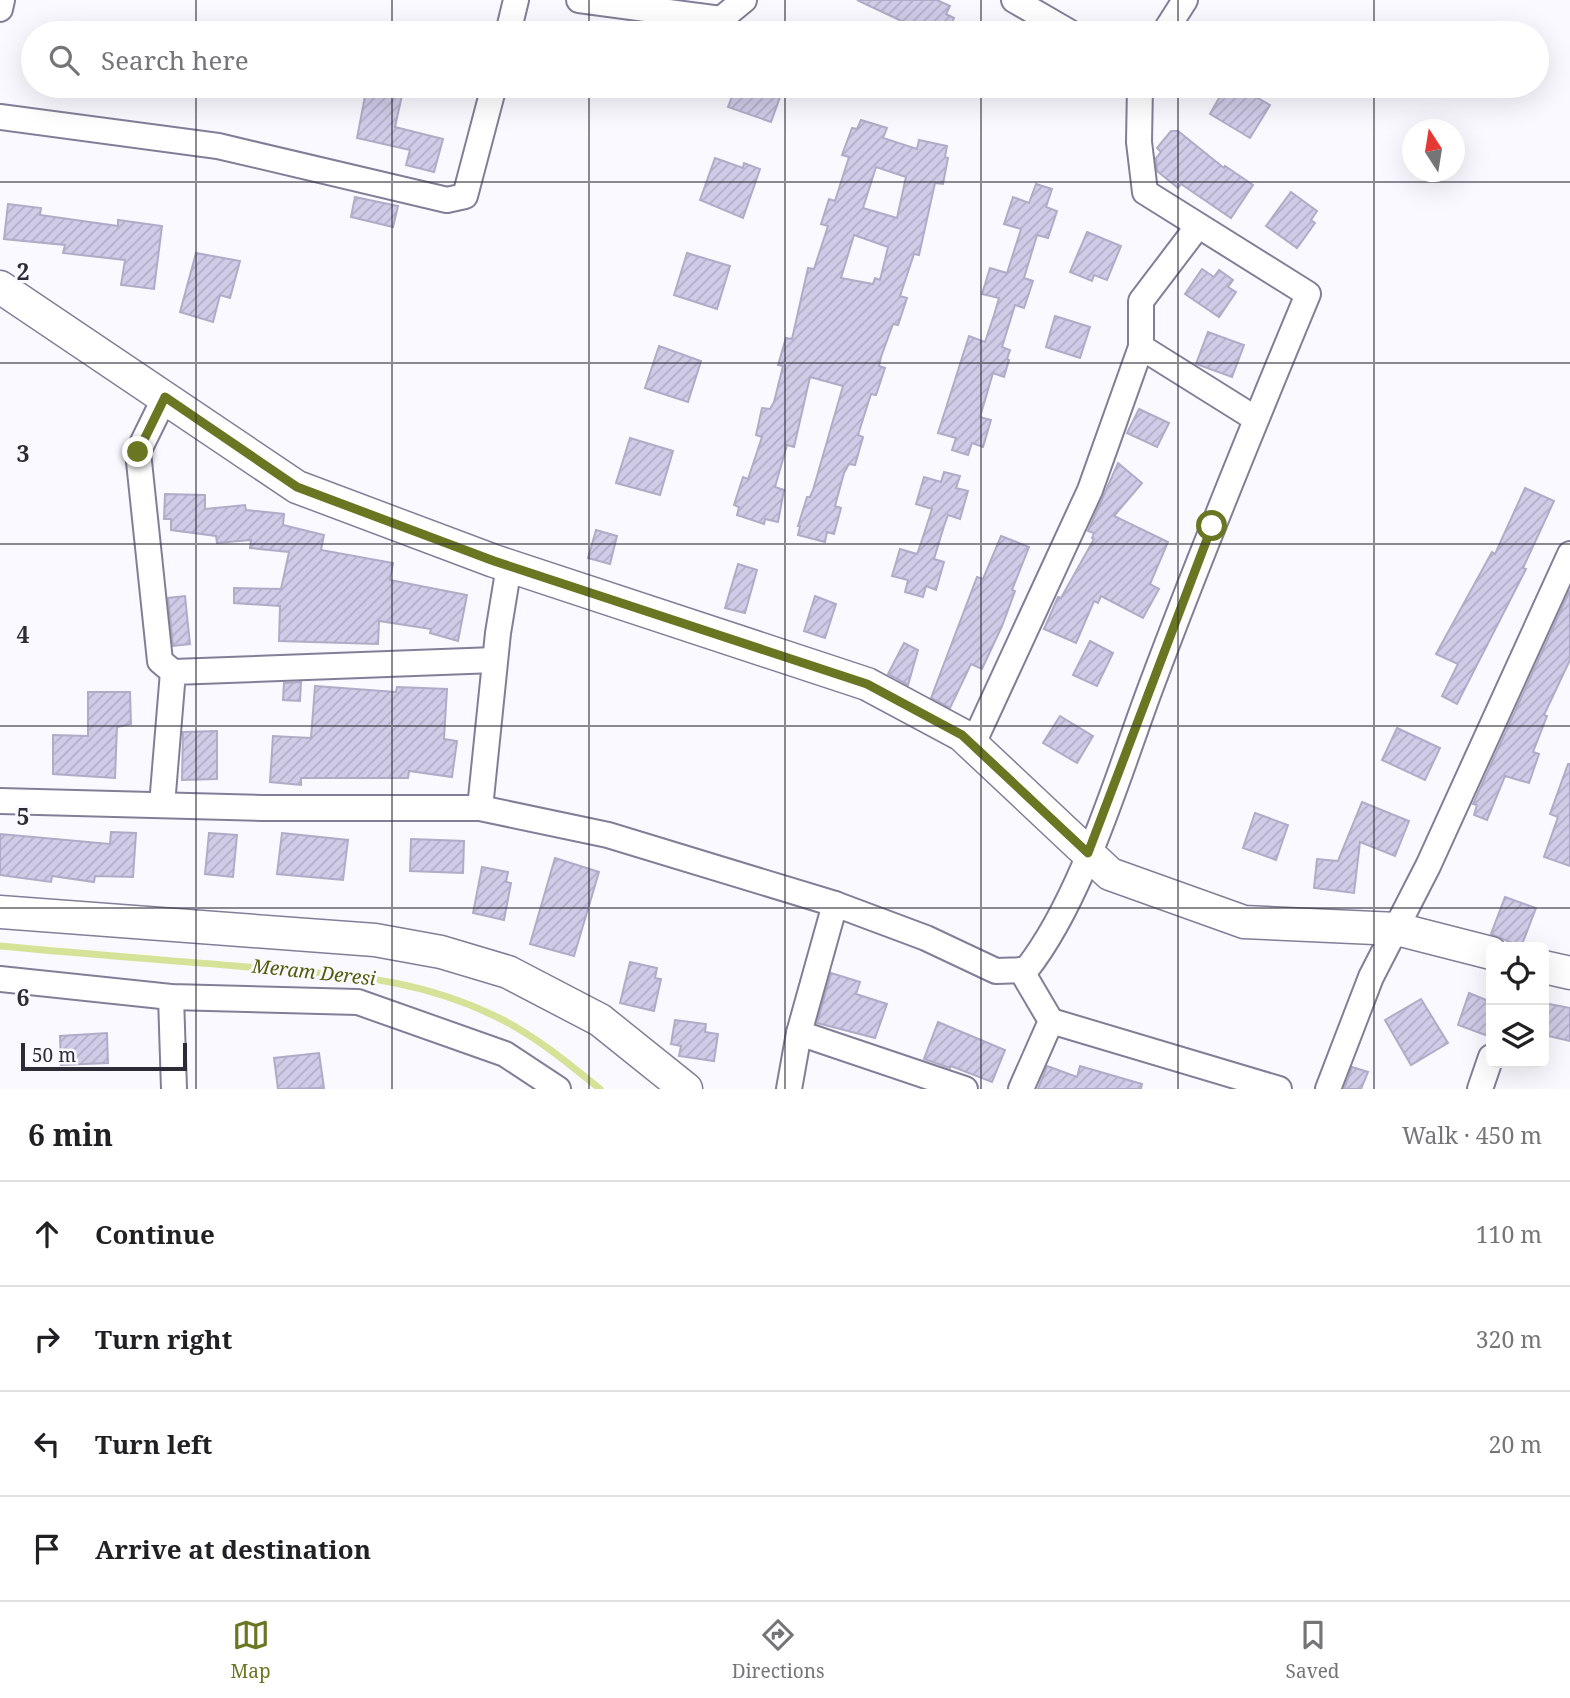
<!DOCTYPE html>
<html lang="en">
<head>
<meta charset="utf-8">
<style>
  :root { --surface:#fff; --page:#f6f6f6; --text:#202124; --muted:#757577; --line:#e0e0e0; --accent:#6b7622 }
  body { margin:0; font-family:"Noto Serif",serif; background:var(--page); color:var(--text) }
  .controls { position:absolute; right:21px; bottom:21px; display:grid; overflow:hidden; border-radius:10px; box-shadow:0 7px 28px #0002 }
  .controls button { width:63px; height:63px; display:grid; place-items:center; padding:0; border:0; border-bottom:2px solid var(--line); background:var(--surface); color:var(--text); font:35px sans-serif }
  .compass { position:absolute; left:1402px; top:119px; width:63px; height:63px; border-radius:50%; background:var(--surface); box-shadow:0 7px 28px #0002; rotate:348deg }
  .scale { position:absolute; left:21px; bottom:18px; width:166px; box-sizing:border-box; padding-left:7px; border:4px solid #2d2b36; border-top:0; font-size:19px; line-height:24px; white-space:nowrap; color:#2d2b36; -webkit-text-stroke:5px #faf9ff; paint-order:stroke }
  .stop { position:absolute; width:21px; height:21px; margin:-16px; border:5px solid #6b7622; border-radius:50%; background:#fff }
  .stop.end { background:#6b7622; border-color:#fff; box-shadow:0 2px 7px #0008 }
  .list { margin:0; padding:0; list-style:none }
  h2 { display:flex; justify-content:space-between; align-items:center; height:91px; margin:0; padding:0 28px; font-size:30px }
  h2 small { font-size:23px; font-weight:400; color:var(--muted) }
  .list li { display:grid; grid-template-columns:46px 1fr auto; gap:21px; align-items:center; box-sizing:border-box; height:105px; padding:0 28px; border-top:2px solid var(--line) }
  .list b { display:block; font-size:26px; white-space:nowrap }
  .list em { font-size:23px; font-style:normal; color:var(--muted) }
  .icon { flex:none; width:38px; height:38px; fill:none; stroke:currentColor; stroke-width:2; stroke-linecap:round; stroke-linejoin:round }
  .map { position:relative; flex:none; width:1570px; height:1089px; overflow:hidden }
  .search { position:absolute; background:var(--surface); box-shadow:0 7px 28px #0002; left:21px; right:21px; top:21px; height:77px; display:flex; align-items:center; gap:18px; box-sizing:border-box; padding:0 24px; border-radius:38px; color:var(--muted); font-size:26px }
  .sheet { height:511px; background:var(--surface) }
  nav { display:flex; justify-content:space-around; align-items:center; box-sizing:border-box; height:98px; border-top:2px solid var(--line); background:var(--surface); font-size:19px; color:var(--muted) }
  nav a { display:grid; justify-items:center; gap:4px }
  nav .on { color:var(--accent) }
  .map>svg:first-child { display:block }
</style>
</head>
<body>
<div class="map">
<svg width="1570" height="1089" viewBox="0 0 1570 1089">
  <defs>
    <pattern id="building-hatch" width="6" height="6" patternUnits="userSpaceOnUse" patternTransform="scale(1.75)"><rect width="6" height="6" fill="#d0cbe7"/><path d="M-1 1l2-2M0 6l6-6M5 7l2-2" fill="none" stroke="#b3aec7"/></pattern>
  </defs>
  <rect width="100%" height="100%" fill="#faf9ff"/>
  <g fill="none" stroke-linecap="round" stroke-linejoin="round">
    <!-- stream -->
    <path stroke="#d5e399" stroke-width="7" d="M0,946C83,954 166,960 248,967C341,975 415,976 501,1019C538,1038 568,1063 600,1089"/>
  </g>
  <!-- building -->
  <g fill="url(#building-hatch)" stroke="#b0acc7" stroke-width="2" fill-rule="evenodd">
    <polygon points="857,0 937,0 950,6 946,14 954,18 947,33 927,33"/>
    <polygon points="367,86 404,86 395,127 443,139 434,172 406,165 410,150 357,138"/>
    <polygon points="736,86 784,86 771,122 728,107"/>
    <polygon points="1226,86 1237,86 1270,105 1250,138 1210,114"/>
    <path d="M861,120L887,128L883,138L917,149L919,140L947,146L945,157L948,158L943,184L935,183L919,255L914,254L900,296L907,298L898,325L893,324L881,357L879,366L885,368L876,395L871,394L863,419L858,435L863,437L855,465L849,464L844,473L835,506L841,508L834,534L827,532L825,542L798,535L800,526H798L807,497H810L813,490L843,386L810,377L794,447L787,445L775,487L784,490L778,522L765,519L764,524L737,515L739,507L734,505L743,477L748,479L762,437L756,435L762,408L770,409L774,402L783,366L778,365L786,338L792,339L808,268L814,269L828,226L821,224L829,199L835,201L849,157L842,155L852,128L857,129ZM876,167L906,177L897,218L863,208ZM854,235L888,247L880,280L875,278L873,284L841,278Z"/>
    <polygon points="1171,131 1178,131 1224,168 1225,166 1253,185 1231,218 1181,184 1178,188 1157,171 1156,158 1161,152 1157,148"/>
    <polygon points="715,158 743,168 744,163 760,169 743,218 700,200"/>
    <polygon points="1036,184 1052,189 1046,207 1057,211 1048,238 1037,235 1024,278 1033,281 1024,308 1015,305 1002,347 1010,350 1007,359 1009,360 1004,377 993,373 980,417 991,420 983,447 972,443 968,455 952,450 956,438 938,433 969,336 985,342 994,315 999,298 982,294 990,268 1007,273 1021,229 1004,224 1013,197 1029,203"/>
    <polygon points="1291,192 1317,211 1311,220 1315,223 1297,248 1266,226"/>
    <polygon points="355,197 398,206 393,227 351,217"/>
    <polygon points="8,204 41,208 40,215 118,226 118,220 162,226 154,289 121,285 125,260 63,253 65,245 4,239"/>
    <polygon points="1087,232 1121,246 1107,280 1094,275 1092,281 1070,272"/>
    <polygon points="196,253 240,261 230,298 220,295 213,322 180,312"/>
    <polygon points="687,253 730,266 717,309 674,295"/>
    <polygon points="1202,269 1214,277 1219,270 1233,280 1228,287 1236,292 1219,317 1185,294"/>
    <polygon points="1055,316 1090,327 1080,358 1046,347"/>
    <polygon points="1208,332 1244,345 1232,377 1196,364"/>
    <polygon points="659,346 701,361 688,402 645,388"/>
    <polygon points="1139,409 1169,423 1157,447 1127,433"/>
    <polygon points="630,438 673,451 660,495 616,483"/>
    <polygon points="1118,463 1142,483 1114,516 1168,542 1150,584 1159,589 1143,618 1101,596 1098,603 1094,601 1076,643 1044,629 1058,597 1061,598 1094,539 1092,538 1094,533 1088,531"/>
    <polygon points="944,472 960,476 956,488 968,491 960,519 948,515 944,526 934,559 944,562 936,590 926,586 923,597 905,592 908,580 892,576 900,549 917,554 921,543 932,509 916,504 924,477 941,482"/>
    <polygon points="1525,488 1554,501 1523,568 1526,569 1457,704 1442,696 1458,664 1436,654 1492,552 1495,554"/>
    <polygon points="165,494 205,495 205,509 245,505 246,510 284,514 283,525 324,535 321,550 393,563 390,580 467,595 458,641 430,633 431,629 379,621 378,644 279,641 280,606 234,603 234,588 281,589 289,552 250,548 251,540 217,543 216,536 171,530 171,519 164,519"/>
    <polygon points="596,530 617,536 610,564 588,558"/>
    <polygon points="1001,536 1029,547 1012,590 1015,591 1002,626 982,669 971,664 950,708 931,698 977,577 983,579"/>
    <polygon points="738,564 757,570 745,613 725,608"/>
    <polygon points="1570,590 1570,660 1544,715 1547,716 1533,752 1539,754 1529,783 1505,776 1487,820 1474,815 1477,805 1473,804"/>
    <polygon points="185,596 190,644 173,646 168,598"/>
    <polygon points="815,596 836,604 825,638 804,631"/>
    <polygon points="1090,641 1113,653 1097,686 1073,675"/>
    <polygon points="904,643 918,650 908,685 888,674"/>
    <polygon points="301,682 300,701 283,700 284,683"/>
    <polygon points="315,686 396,692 397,687 447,689 444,739 457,741 452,777 409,771 408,778 301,778 301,785 270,782 273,736 311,738"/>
    <polygon points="88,692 130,692 131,724 117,727 115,778 53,774 53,735 88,736"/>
    <polygon points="1060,716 1093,736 1077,763 1043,743"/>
    <polygon points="1397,728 1440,748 1425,780 1382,760"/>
    <polygon points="217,731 217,779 182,780 183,732"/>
    <polygon points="1568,764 1570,764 1570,866 1544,857 1558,817 1550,814"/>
    <polygon points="1362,802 1409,821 1395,856 1360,842 1354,893 1314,888 1317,859 1338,861"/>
    <polygon points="1255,813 1288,825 1276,860 1243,848"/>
    <polygon points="111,832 136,833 133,877 95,876 94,882 52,876 51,882 0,875 0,834 110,844"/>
    <polygon points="209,833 237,835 233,877 205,874"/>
    <polygon points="282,833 348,840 343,880 277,874"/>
    <polygon points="411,839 464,841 463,873 410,871"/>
    <polygon points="555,858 599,872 574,956 530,944"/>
    <polygon points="482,867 508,872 506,882 511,883 504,920 473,913"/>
    <polygon points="1505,897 1536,908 1521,947 1491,934"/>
    <polygon points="630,962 657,968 655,978 661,979 654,1011 620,1003"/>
    <polygon points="831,973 860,982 856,994 887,1004 875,1038 817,1023"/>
    <polygon points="1469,993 1491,1002 1491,1037 1458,1025"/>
    <polygon points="1421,999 1448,1043 1411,1065 1385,1020"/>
    <polygon points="1544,1003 1570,1008 1570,1041 1544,1035"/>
    <polygon points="675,1020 706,1024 705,1032 718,1034 714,1061 679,1056 681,1046 671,1044"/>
    <polygon points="938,1022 1005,1050 992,1082 951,1066 950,1068 924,1059"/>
    <polygon points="107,1033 108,1063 61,1065 60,1036"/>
    <polygon points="319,1053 324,1088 278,1089 274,1058"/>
    <polygon points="1047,1066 1077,1077 1080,1066 1142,1084 1141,1089 1038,1089"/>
    <polygon points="1352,1067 1368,1072 1361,1089 1344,1089"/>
  </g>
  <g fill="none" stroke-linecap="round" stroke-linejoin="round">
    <!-- minor casing -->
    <g stroke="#837e98" stroke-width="28">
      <g id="minor">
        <polyline points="579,0 721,19 744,0"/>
        <polyline points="1014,0 1071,33"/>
        <polyline points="0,9 2,0"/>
        <polyline points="508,33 516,0"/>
        <polyline points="1164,33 1185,0"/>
        <polyline points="0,117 218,146 447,200 465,196 494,86"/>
        <polyline points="1141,347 1141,301 1198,226"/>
        <polyline points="165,397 138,452 160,661 173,672"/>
        <polyline points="972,746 1090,490 1141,347 1256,419"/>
        <path d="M0,801L262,808H480L608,835L835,904L926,938L996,971L1026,970C1083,898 1119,771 1152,684C1201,553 1254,424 1308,294L1145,192L1139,142L1140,86"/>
        <polyline points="162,805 173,672 495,660"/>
        <polyline points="480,808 498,633 509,566"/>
        <polyline points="0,979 171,997 358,1002 505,1054 558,1089"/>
        <polyline points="171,997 174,1089"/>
        <polyline points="1051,1021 1279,1089"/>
        <polyline points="799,1033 965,1089"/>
        <polyline points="789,1089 799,1033 835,904"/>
        <polyline points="1021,1089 1051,1021 1021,970"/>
        <polyline points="1328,1089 1371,977 1428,866 1570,554"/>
        <polyline points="1480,1089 1491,1057"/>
      </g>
    </g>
    <!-- tertiary casing -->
    <g stroke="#837e98" stroke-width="35">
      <g id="tertiary">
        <polyline points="0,287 297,487 494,561 867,684 962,735 1110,874 1244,922 1397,929 1491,953"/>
        <polyline points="0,912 375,940 441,952 508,972 600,1020 686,1089"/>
        <polyline points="1544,967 1570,973"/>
      </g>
    </g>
    <!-- minor -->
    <use href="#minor" stroke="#fff" stroke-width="24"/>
    <!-- tertiary -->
    <use href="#tertiary" stroke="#fff" stroke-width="32"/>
  </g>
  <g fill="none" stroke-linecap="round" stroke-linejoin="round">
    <!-- route -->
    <polyline stroke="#6b7622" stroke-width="9" points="138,452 165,397 297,487 494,561 867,684 962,735 1088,853 1212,526"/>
  </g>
  <!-- grid -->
  <path fill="none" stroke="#2d2b36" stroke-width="2" stroke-opacity="0.55" d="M196,0V33M392,0V33M589,0V33M785,0V33M981,0V33M1178,0V33M1374,0V33M196,86V1089M392,86V1089M589,86V1089M785,86V1089M981,86V1089M1178,86V1089M1374,86V1089M0,182H1570M0,363H1570M0,544H1570M0,726H1570M0,908H1570"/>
  <g text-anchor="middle" stroke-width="6" stroke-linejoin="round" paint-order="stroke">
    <!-- water labels -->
    <g font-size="19" font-style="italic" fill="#515c06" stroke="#faf9ff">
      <text transform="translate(314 972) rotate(6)" y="7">Meram Deresi</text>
    </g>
  </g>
  <g font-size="23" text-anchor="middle" font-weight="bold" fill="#2d2b36" stroke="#faf9ff" stroke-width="6" stroke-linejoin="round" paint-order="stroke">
    <text x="23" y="280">2</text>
    <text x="23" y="462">3</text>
    <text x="23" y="643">4</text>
    <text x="23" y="825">5</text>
    <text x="23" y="1006">6</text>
  </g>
</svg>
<div class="controls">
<button><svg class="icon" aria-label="locate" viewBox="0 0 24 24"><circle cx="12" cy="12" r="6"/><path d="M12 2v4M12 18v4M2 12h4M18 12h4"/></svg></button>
<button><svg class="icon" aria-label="layers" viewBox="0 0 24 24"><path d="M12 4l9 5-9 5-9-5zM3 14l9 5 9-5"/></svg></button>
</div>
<svg class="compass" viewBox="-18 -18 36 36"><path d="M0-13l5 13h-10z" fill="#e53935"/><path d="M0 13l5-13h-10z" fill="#757577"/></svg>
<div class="scale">50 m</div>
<div class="stop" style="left:1212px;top:526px"></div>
<div class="stop end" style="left:138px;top:452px"></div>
<div class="search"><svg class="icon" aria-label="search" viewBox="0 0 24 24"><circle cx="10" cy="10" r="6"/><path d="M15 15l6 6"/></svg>Search here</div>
</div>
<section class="sheet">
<h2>6 min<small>Walk · 450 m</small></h2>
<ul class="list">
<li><svg class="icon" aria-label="ahead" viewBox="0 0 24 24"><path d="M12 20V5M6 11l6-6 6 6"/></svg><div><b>Continue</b></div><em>110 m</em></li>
<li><svg class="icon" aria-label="right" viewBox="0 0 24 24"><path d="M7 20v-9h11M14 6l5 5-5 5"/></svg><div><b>Turn right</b></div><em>320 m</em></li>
<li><svg class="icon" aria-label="left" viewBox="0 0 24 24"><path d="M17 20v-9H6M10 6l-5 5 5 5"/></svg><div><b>Turn left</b></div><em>20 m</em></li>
<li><svg class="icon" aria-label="arrive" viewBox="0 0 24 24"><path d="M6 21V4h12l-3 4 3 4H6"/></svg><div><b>Arrive at destination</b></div></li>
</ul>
</section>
<nav>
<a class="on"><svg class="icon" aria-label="map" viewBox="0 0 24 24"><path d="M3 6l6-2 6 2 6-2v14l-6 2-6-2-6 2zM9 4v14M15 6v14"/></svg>Map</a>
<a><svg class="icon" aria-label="directions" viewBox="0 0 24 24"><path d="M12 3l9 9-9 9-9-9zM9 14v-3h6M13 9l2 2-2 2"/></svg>Directions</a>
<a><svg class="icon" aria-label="saved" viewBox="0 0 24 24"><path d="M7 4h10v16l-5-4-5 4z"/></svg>Saved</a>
</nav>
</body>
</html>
